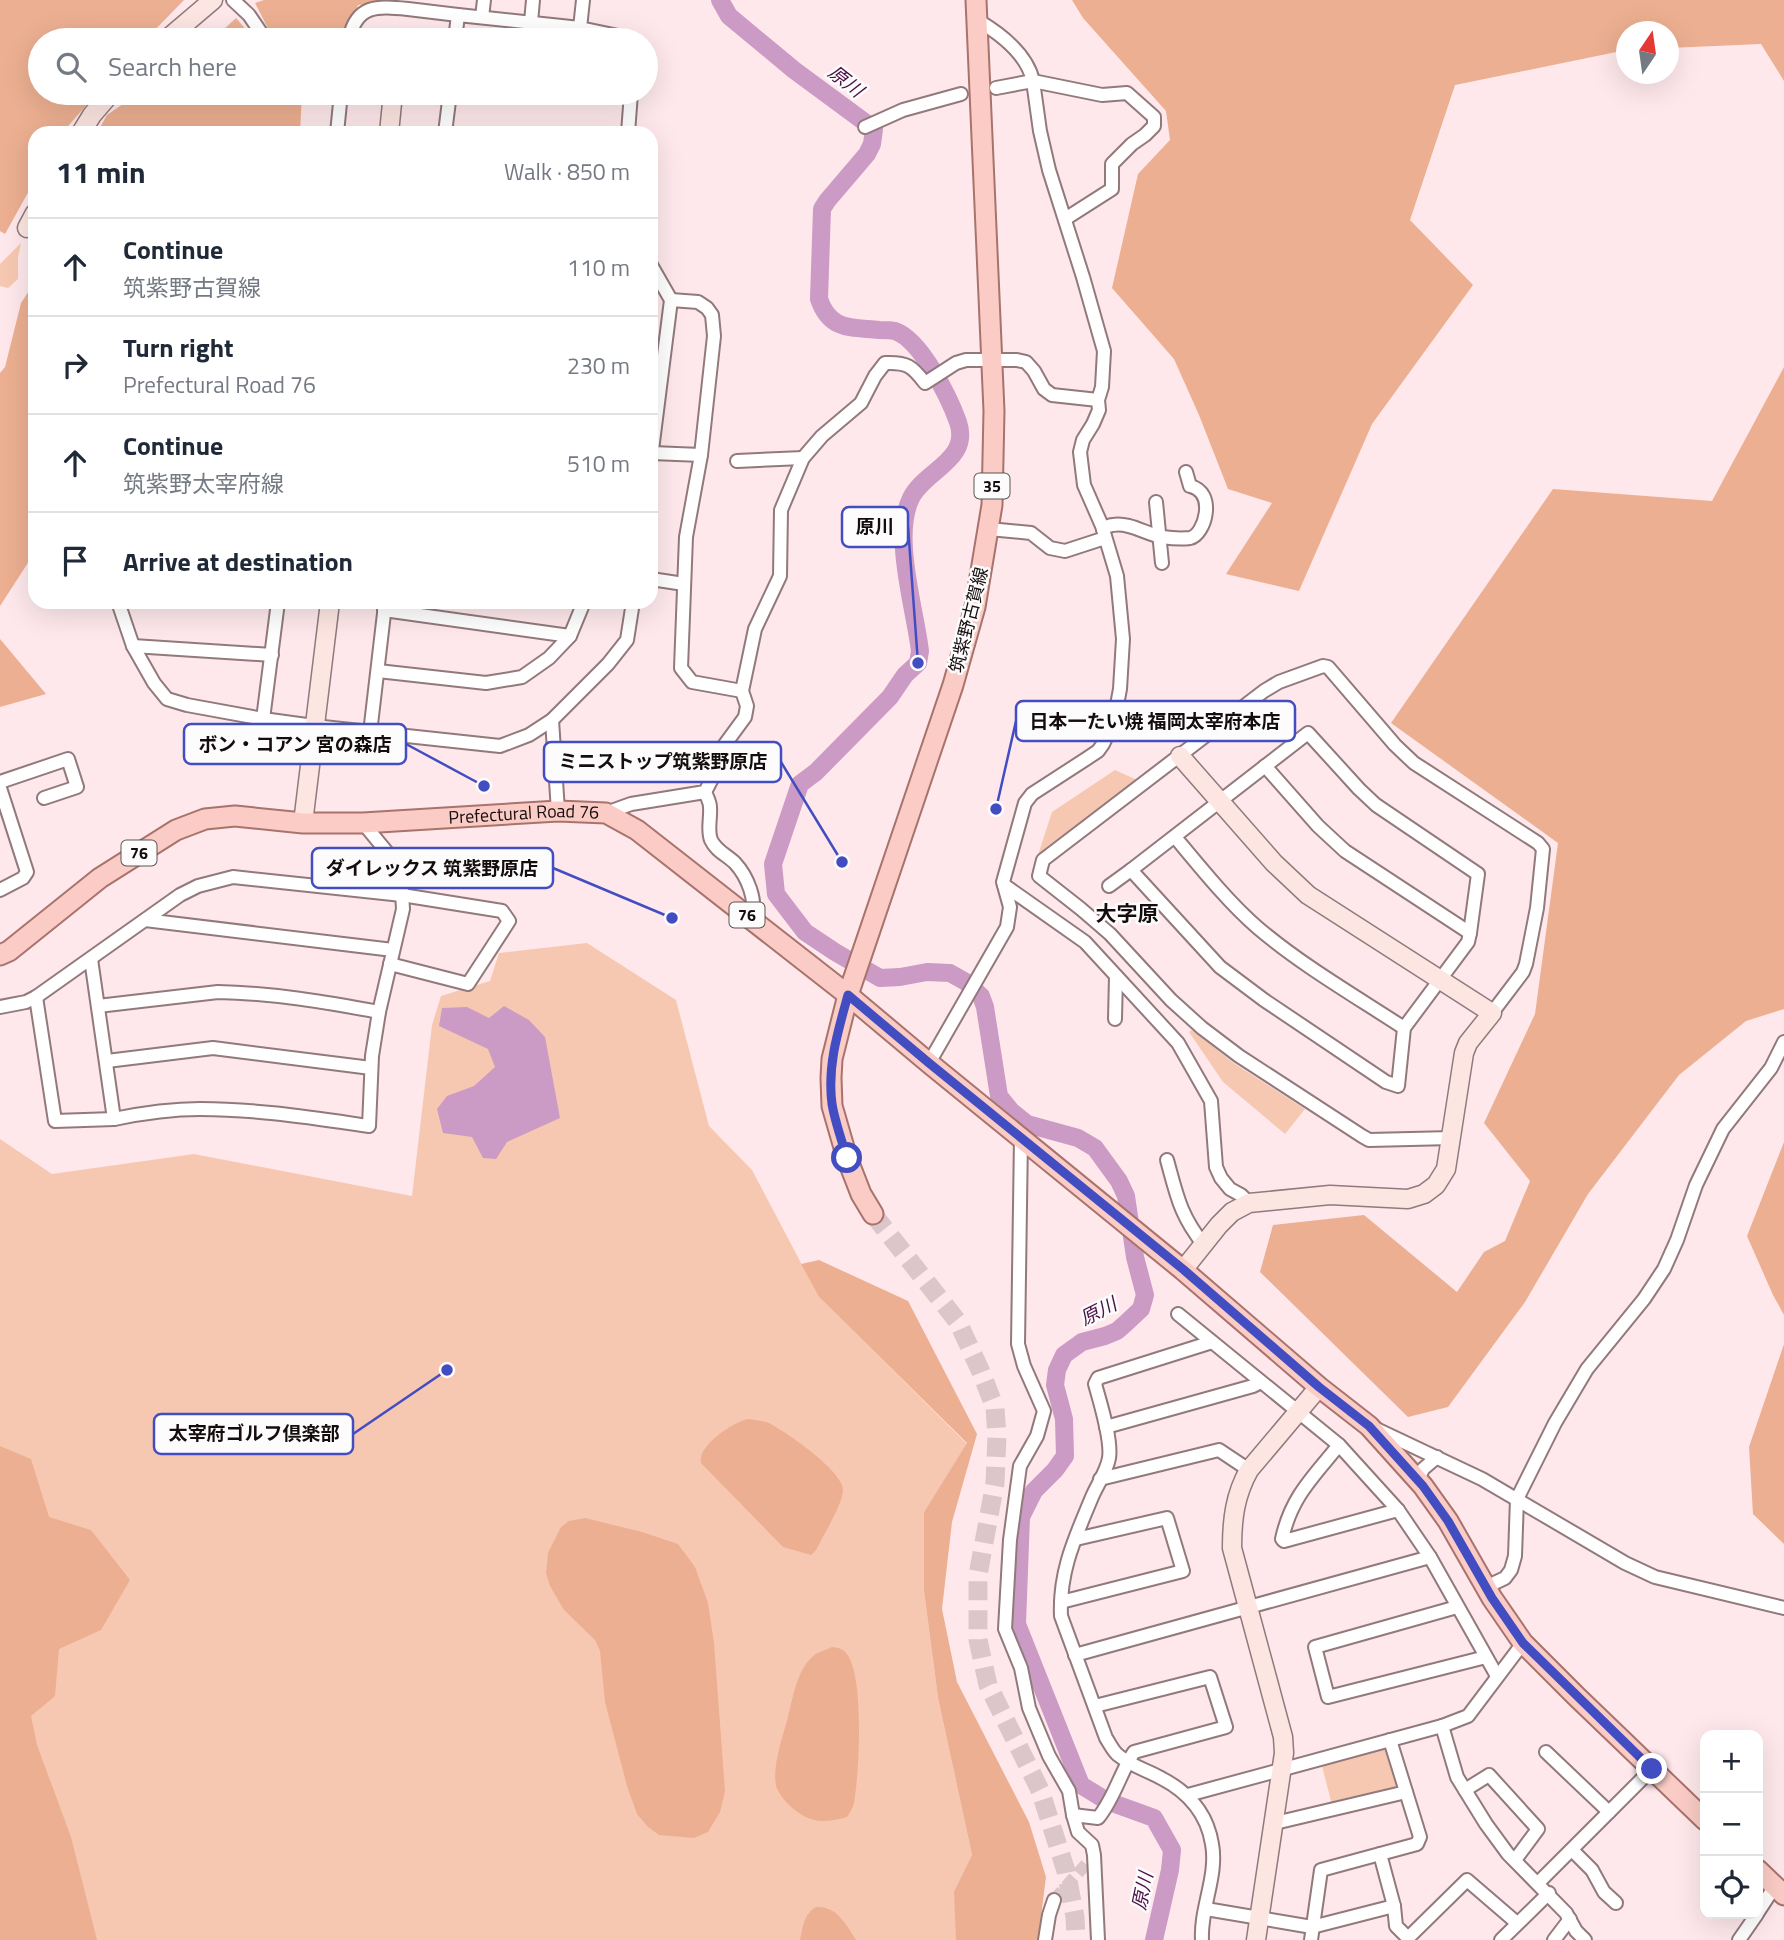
<!DOCTYPE html>
<html lang="en">
<head>
<meta charset="utf-8">
<style>
  :root { --surface:#fff; --page:#f2f2f3; --text:#1f2937; --muted:#747a83; --line:#e0e1e3 }
  body { margin:0; font-family:"Titillium Web","Noto Sans JP",sans-serif; background:var(--page); color:var(--text) }
  .controls { position:absolute; right:21px; bottom:21px; display:grid; overflow:hidden; border-radius:14px; box-shadow:0 7px 28px #0002 }
  .controls button { width:63px; height:63px; display:grid; place-items:center; padding:0; border:0; border-bottom:2px solid var(--line); background:var(--surface); color:var(--text); font:35px sans-serif }
  .compass { position:absolute; left:1616px; top:21px; width:63px; height:63px; border-radius:50%; background:var(--surface); box-shadow:0 7px 28px #0002; rotate:13deg }
  .stop { position:absolute; width:21px; height:21px; margin:-16px; border:5px solid #434dc2; border-radius:50%; background:#fff }
  .stop.end { background:#434dc2; border-color:#fff; box-shadow:0 2px 7px #0008 }
  .list { margin:0; padding:0; list-style:none }
  h2 { display:flex; justify-content:space-between; align-items:center; height:91px; margin:0; padding:0 28px; font-size:30px }
  h2 small { font-size:23px; font-weight:400; color:var(--muted) }
  .list li { display:grid; grid-template-columns:46px 1fr auto; gap:21px; align-items:center; box-sizing:border-box; height:98px; padding:0 28px; border-top:2px solid var(--line) }
  .list b { display:block; font-size:26px; white-space:nowrap }
  .list p { margin:0; font-size:23px; white-space:nowrap; color:var(--muted) }
  .list em { font-size:23px; font-style:normal; color:var(--muted) }
  .icon { flex:none; width:38px; height:38px; fill:none; stroke:currentColor; stroke-width:2; stroke-linecap:round; stroke-linejoin:round }
  .map { position:relative; flex:none; width:1784px; height:1940px; overflow:hidden }
  .search { position:absolute; background:var(--surface); box-shadow:0 7px 28px #0002; left:28px; top:28px; width:630px; height:77px; display:flex; align-items:center; gap:18px; box-sizing:border-box; padding:0 24px; border-radius:38px; color:var(--muted); font-size:26px }
  .panel { position:absolute; background:var(--surface); box-shadow:0 7px 28px #0002; left:28px; top:126px; width:630px; height:483px; border-radius:21px }
  .map>svg:first-child { display:block }
</style>
</head>
<body>
<div class="map">
<svg width="1784" height="1940" viewBox="0 0 1784 1940">
  <rect width="100%" height="100%" fill="#fee8eb"/>
  <!-- green -->
  <g fill="#f7c8b1">
    <polygon points="21,243 18,257 18,279 8,288 0,286 0,264"/>
    <polygon points="1115,770 1137,780 1037,858 1052,812"/>
    <polygon points="587,943 676,1000 709,1126 752,1170 819,1297 967,1444 924,1512 924,1591 938,1698 972,1855 967,1940 96,1940 11,1724 0,1472 0,1139 52,1174 194,1154 412,1196 432,1025 441,996 490,981 499,953"/>
    <polygon points="1192,1030 1235,1064 1305,1109 1285,1134 1223,1082 1189,1032"/>
    <polygon points="1383,1746 1390,1750 1399,1782 1395,1789 1332,1805 1321,1762"/>
  </g>
  <!-- forest -->
  <g fill="#ecaf91">
    <polygon points="0,0 184,0 145,40 40,40 40,93 97,93 62,133 35,133 35,180 5,234 0,231"/>
    <polygon points="264,0 398,0 398,2 358,5 346,40 274,40 255,3"/>
    <polygon points="1072,0 1784,0 1784,81 1761,44 1669,48 1668,32 1626,32 1626,50 1455,85 1410,220 1473,285 1372,424 1299,591 1226,574 1272,503 1228,489 1199,415 1174,359 1112,288 1138,174 1170,140 1166,111 1083,18"/>
    <polygon points="236,18 255,40 212,40"/>
    <polygon points="139,93 302,93 300,133 97,133 107,115"/>
    <polygon points="35,243 35,552 0,606 0,373 5,367 21,303 34,283 32,250"/>
    <polygon points="1784,367 1784,1009 1746,1021 1679,1075 1588,1194 1525,1302 1448,1407 1408,1417 1260,1272 1273,1225 1364,1215 1457,1292 1484,1252 1505,1241 1530,1181 1484,1123 1535,1014 1558,843 1391,723 1553,489 1712,501"/>
    <polygon points="0,639 46,694 0,707"/>
    <polygon points="1784,1142 1784,1315 1773,1295 1747,1236"/>
    <polygon points="819,1260 908,1301 977,1434 952,1522 942,1609 957,1682 1029,1822 1046,1877 1038,1940 956,1940 954,1892 972,1855 938,1698 924,1591 924,1512 967,1443 819,1297 801,1264"/>
    <polygon points="1784,1344 1784,1544 1753,1514 1749,1447"/>
    <path d="M748,1419C755,1420 763,1421 769,1423C786,1432 845,1472 843,1491C842,1505 823,1536 816,1550L811,1555L783,1547L701,1463C697,1446 733,1422 748,1419Z"/>
    <polygon points="0,1446 31,1459 49,1517 91,1530 130,1580 101,1630 59,1649 55,1696 31,1716 37,1745 71,1837 97,1940 0,1940"/>
    <polygon points="585,1518 642,1532 678,1544 695,1567 708,1603 714,1643 725,1791 720,1812 708,1832 694,1838 659,1835 648,1827 637,1814 627,1786 605,1702 600,1651 595,1640 564,1610 550,1586 546,1573 548,1553 561,1527 569,1521"/>
    <path d="M832,1647C838,1648 842,1648 846,1653C865,1674 859,1774 854,1803C853,1808 850,1812 847,1817C821,1824 808,1823 788,1804C784,1800 778,1792 776,1786C772,1766 783,1736 788,1717C793,1697 797,1671 812,1657C817,1652 826,1650 832,1647Z"/>
    <path d="M816,1907C837,1906 846,1924 856,1940H800C803,1926 804,1914 816,1907Z"/>
  </g>
  <!-- water -->
  <polygon fill="#cb9ac5" points="504,1006 529,1020 545,1037 560,1118 507,1142 496,1159 483,1158 472,1137 443,1133 437,1109 447,1096 474,1086 495,1067 488,1049 439,1026 442,1008 467,1007 489,1018"/>
  <g fill="none" stroke-linecap="round" stroke-linejoin="round">
    <!-- river -->
    <path stroke="#cb9ac5" stroke-width="18" d="M720,0L729,16L794,70L874,129L872,144L867,154L827,201L822,209L819,299C830,331 851,327 879,330C884,330 891,330 895,331C921,340 949,397 958,422C971,460 925,470 911,498C892,536 915,609 920,651L918,663L905,675L890,697L816,772L800,784L773,864L776,894L805,932L835,952L880,978L900,977L927,972L950,973L966,982L981,996L985,1007L999,1096L1011,1111L1027,1124L1078,1138L1095,1148L1119,1181L1126,1196L1135,1257L1145,1295L1141,1309L1125,1324L1117,1331L1105,1336L1082,1342L1064,1355L1057,1370L1055,1385L1064,1419L1065,1456L1055,1470L1034,1491L1021,1517L1017,1624L1081,1785L1107,1801L1154,1818L1172,1850L1170,1870L1154,1940"/>
    <!-- street-tunnel -->
    <polyline stroke="#dbc7ca" stroke-width="12" stroke-dasharray="12 6" stroke-linecap="butt" points="1054,1900 1087,1863"/>
    <!-- primary-tunnel -->
    <polyline stroke="#dbc7ca" stroke-width="19" stroke-dasharray="19 10" stroke-linecap="butt" points="873,1214 958,1322 981,1372 995,1408 997,1436 995,1483 978,1575 978,1640 988,1685 1040,1790 1066,1871 1075,1917 1076,1940"/>
    <!-- street casing -->
    <g stroke="#91797c" stroke-width="16">
      <g id="street">
        <polyline points="233,0 249,15 266,40"/>
        <polyline points="482,17 484,0"/>
        <path d="M977,20C1001,34 1027,54 1033,81L1102,95L1127,93L1154,117V126L1145,135L1132,144L1112,164V189L1065,219"/>
        <polyline points="531,22 533,0"/>
        <polyline points="580,28 583,0"/>
        <path d="M349,40C356,4 377,6 408,9C424,11 441,13 458,15"/>
        <polyline points="455,40 458,15 580,28 623,37 624,40"/>
        <polyline points="612,93 631,95"/>
        <polyline points="865,127 903,110 961,94"/>
        <polyline points="337,133 341,93"/>
        <polyline points="445,133 450,93"/>
        <polyline points="628,133 631,93"/>
        <polyline points="651,265 671,300 651,458"/>
        <polyline points="671,300 698,302 707,308 712,315 714,336 701,455 686,537 681,668 692,682 742,691"/>
        <polyline points="652,453 701,455"/>
        <polyline points="737,461 803,458"/>
        <polyline points="1156,502 1162,563"/>
        <polyline points="989,529 1031,533 1050,548 1065,551 1105,538"/>
        <path d="M1103,529C1106,527 1109,525 1113,525C1129,522 1146,534 1162,537C1169,538 1182,539 1190,538C1205,535 1217,492 1190,486L1186,472"/>
        <polyline points="651,579 684,584"/>
        <polyline points="118,602 133,646 154,683 167,699 187,705 263,719 314,726 500,746 529,735 552,720 608,664 627,640 633,602"/>
        <polyline points="384,610 570,636"/>
        <polyline points="133,646 272,655"/>
        <polyline points="378,671 486,683 522,677 549,658 570,636 584,602"/>
        <polyline points="263,719 278,602"/>
        <polyline points="552,720 558,811"/>
        <polyline points="370,733 385,605"/>
        <polygon points="1308,733 1359,789 1376,805 1478,874 1470,933 1468,942 1404,1028 1398,1086 1386,1082 1264,1000 1220,967 1131,870"/>
        <polyline points="1265,766 1318,826 1345,851 1470,933"/>
        <polyline points="0,782 68,759 77,787 44,798"/>
        <polyline points="0,788 27,872 23,878 0,890"/>
        <path d="M705,792C707,797 710,802 710,807C711,818 707,830 711,840C716,851 727,855 735,863C747,876 758,901 751,918"/>
        <path d="M606,813L631,804L705,792L717,769L723,747L745,717L747,706L742,691L755,629L780,576L781,510L803,458L822,436L861,403L875,376L885,363C907,362 912,366 925,383L956,363L966,360H1017L1026,362L1034,371L1044,389L1052,395L1098,400"/>
        <path d="M1175,837C1200,867 1229,903 1258,928C1303,966 1355,996 1404,1028"/>
        <polyline points="1004,885 1085,942 1178,1043 1211,1101 1216,1167 1221,1178 1230,1189 1241,1195 1249,1203"/>
        <polyline points="1109,886 1131,870"/>
        <polyline points="145,920 393,950"/>
        <path d="M91,959L114,1119C143,1113 171,1109 200,1109C257,1109 313,1118 369,1126L372,1056L379,1012L403,909L401,877L391,857L363,823"/>
        <polyline points="36,997 55,1121 114,1119"/>
        <path d="M98,1006L218,992C272,993 326,1002 379,1012"/>
        <polyline points="0,1007 26,1002 36,997 180,895 198,886 233,877 402,895 502,911 509,921 468,984 390,964"/>
        <polyline points="1115,1019 1116,976"/>
        <polyline points="107,1061 213,1048 371,1068"/>
        <polyline points="929,1063 1007,927 1010,907 1003,882 1025,803 1032,794 1086,759 1098,751 1103,744 1114,721 1120,689 1123,639 1117,576 1102,526 1084,485 1080,452 1083,440 1093,424 1099,410 1098,400 1102,387 1104,351 1083,277 1049,170 1040,131 1033,81 996,88"/>
        <polyline points="1021,1137 1018,1344 1024,1366 1044,1411 1037,1436 1020,1466 1010,1540 1005,1629 1021,1668 1029,1708 1049,1756 1069,1791 1073,1815 1078,1832 1092,1845 1094,1855 1098,1940"/>
        <polyline points="1452,1138 1369,1140 1362,1136 1239,1056 1202,1028 1171,1000 1110,934 1081,909 1039,876 1043,860 1264,691 1279,682 1323,666 1328,667 1395,745 1414,763 1538,843 1543,849 1537,908 1526,964 1523,972 1492,1013"/>
        <path d="M1167,1160C1177,1196 1180,1215 1204,1245"/>
        <polyline points="1178,1314 1339,1445 1398,1510 1430,1557 1497,1676"/>
        <polyline points="1106,1427 1253,1386 1261,1382"/>
        <polyline points="1374,1428 1482,1479 1625,1563 1655,1577 1784,1608"/>
        <path d="M1339,1445C1313,1477 1291,1497 1282,1539L1284,1541L1398,1510"/>
        <polyline points="1100,1479 1219,1450 1249,1470"/>
        <polyline points="1418,1480 1423,1469 1437,1457"/>
        <polyline points="1486,1587 1505,1578 1511,1570 1515,1556 1517,1499 1555,1423 1587,1369 1644,1299 1664,1269 1677,1240 1696,1185 1723,1129 1771,1068 1784,1042"/>
        <polyline points="1061,1602 1183,1571 1167,1518 1076,1539"/>
        <polyline points="1457,1607 1315,1647 1328,1697 1486,1657"/>
        <polyline points="1075,1655 1430,1557"/>
        <polyline points="1442,1726 1457,1777 1486,1824 1508,1854 1566,1913 1576,1931 1585,1940"/>
        <polyline points="1546,1752 1609,1812"/>
        <polyline points="1465,1790 1489,1775 1538,1829 1515,1860"/>
        <polyline points="1188,1795 1442,1726 1468,1716 1523,1643"/>
        <path d="M1073,1815L1098,1818C1114,1799 1120,1773 1134,1752L1226,1727L1210,1677L1095,1706"/>
        <polyline points="1275,1823 1406,1792"/>
        <polyline points="1572,1850 1592,1870 1604,1892 1616,1903"/>
        <polyline points="1538,1883 1652,1769"/>
        <polyline points="1394,1906 1396,1926 1408,1938 1467,1880 1517,1923"/>
        <polyline points="1206,1909 1312,1927 1394,1906 1380,1854"/>
        <polyline points="1758,1912 1775,1886"/>
        <polyline points="1045,1940 1049,1915 1054,1900"/>
        <path d="M1202,1940C1200,1908 1218,1876 1212,1844C1207,1813 1188,1792 1161,1778C1147,1770 1131,1766 1118,1755C1113,1751 1110,1744 1106,1738L1061,1616C1059,1571 1075,1538 1092,1497C1097,1485 1107,1471 1109,1458C1112,1440 1100,1402 1095,1384L1098,1378L1212,1342"/>
        <polyline points="1311,1940 1321,1870 1417,1844 1420,1837 1390,1740"/>
        <polyline points="1501,1940 1549,1893"/>
        <polyline points="1554,1940 1570,1919"/>
        <polyline points="1739,1940 1757,1914"/>
      </g>
    </g>
    <!-- secondary casing -->
    <g stroke="#91797c" stroke-width="21">
      <g id="secondary">
        <polyline points="166,40 213,0"/>
        <polyline points="81,133 92,115 111,93"/>
        <polyline points="389,133 393,93"/>
        <polyline points="27,228 35,213"/>
        <polyline points="1180,756 1274,863 1308,895 1492,1013 1468,1043 1464,1053 1446,1169 1436,1185 1424,1194 1408,1199 1330,1195 1249,1203 1232,1212 1219,1225 1183,1270"/>
        <polyline points="303,823 330,602"/>
        <path d="M1256,1940L1284,1753L1283,1737L1232,1548C1232,1519 1235,1495 1249,1470L1319,1387"/>
      </g>
    </g>
    <!-- primary casing -->
    <g stroke="#a8736c" stroke-width="23">
      <g id="primary">
        <path id="s1" d="M0,955L9,951L100,878L176,830L205,819L235,816L303,823H363L558,811L606,813L637,830L848,995L929,1063L1183,1270L1319,1387L1369,1426L1423,1486L1448,1521L1492,1598L1523,1643L1576,1696L1705,1820"/>
        <polyline points="873,1214 861,1194 847,1158 832,1106 831,1078 832,1059 848,995 953,685 975,607 992,505 994,411 976,0"/>
        <polyline points="1758,1870 1784,1895"/>
      </g>
    </g>
    <!-- street -->
    <use href="#street" stroke="#fff" stroke-width="12"/>
    <!-- secondary -->
    <use href="#secondary" stroke="#fde6e2" stroke-width="18"/>
    <!-- primary -->
    <use href="#primary" stroke="#faccc5" stroke-width="19"/>
  </g>
  <g fill="none" stroke-linecap="round" stroke-linejoin="round">
    <!-- route -->
    <path stroke="#434dc2" stroke-width="9" d="M847,1158C842,1141 835,1122 832,1104C827,1066 838,1031 848,995L929,1063L1184,1270L1319,1387L1369,1426L1423,1486L1448,1521L1492,1598L1523,1643L1652,1769"/>
  </g>
  <g text-anchor="middle" stroke-width="5" stroke-linejoin="round" paint-order="stroke">
    <!-- shield labels -->
    <g fill="#fcfcfc" stroke="#5a5455" stroke-width="2">
      <rect x="974.5" y="473.5" width="35" height="25" rx="5"/>
      <rect x="121.5" y="840.5" width="35" height="25" rx="5"/>
      <rect x="729.5" y="902.5" width="35" height="25" rx="5"/>
    </g>
    <g font-size="16" font-weight="bold" fill="#140c0d">
      <text x="992" y="492">35</text>
      <text x="139" y="859">76</text>
      <text x="747" y="921">76</text>
    </g>
    <!-- street labels -->
    <g font-size="18" fill="#140c0d" stroke="#fcfcfc">
      <text transform="translate(969 620) rotate(-76)" y="6">筑紫野古賀線</text>
      <text dy="6" stroke="none"><textPath href="#s1" startOffset="567">Prefectural Road 76</textPath></text>
    </g>
    <!-- water labels -->
    <g font-size="19" font-style="italic" fill="#4c1047" stroke="#fcfcfc">
      <text transform="translate(846 81) rotate(38)" y="7">原川</text>
      <text transform="translate(1098 1311) rotate(-27)" y="7">原川</text>
      <text transform="translate(1142 1891) rotate(-78)" y="7">原川</text>
    </g>
    <!-- quarter labels -->
    <g font-size="21" font-weight="bold" fill="#140c0d" stroke="#fcfcfc">
      <text x="1127" y="921">大字原</text>
    </g>
  </g>
  <!-- callouts -->
  <path fill="none" stroke="#434dc2" stroke-width="2.5" d="M918 663L908 527M996 809L1016 721M484 786L406 744M842 862L781 762M672 918L553 868M447 1370L353 1434"/>
  <g fill="#434dc2" stroke="#fcfcfc" stroke-width="2.5">
    <circle cx="918" cy="663" r="7"/>
    <circle cx="996" cy="809" r="7"/>
    <circle cx="484" cy="786" r="7"/>
    <circle cx="842" cy="862" r="7"/>
    <circle cx="672" cy="918" r="7"/>
    <circle cx="447" cy="1370" r="7"/>
  </g>
  <g fill="#fcfcfc" stroke="#434dc2" stroke-width="2.5">
    <rect x="842" y="507" width="66" height="40" rx="7"/>
    <rect x="1016" y="701" width="279" height="40" rx="7"/>
    <rect x="184" y="724" width="222" height="40" rx="7"/>
    <rect x="544" y="742" width="237" height="40" rx="7"/>
    <rect x="312" y="848" width="241" height="40" rx="7"/>
    <rect x="154" y="1414" width="199" height="40" rx="7"/>
  </g>
  <g font-size="19" text-anchor="middle" font-weight="bold" fill="#140c0d">
    <text x="875" y="533">原川</text>
    <text x="1155" y="728">日本一たい焼 福岡太宰府本店</text>
    <text x="295" y="751">ボン・コアン 宮の森店</text>
    <text x="663" y="768">ミニストップ筑紫野原店</text>
    <text x="432" y="875">ダイレックス 筑紫野原店</text>
    <text x="254" y="1440">太宰府ゴルフ倶楽部</text>
  </g>
</svg>
<div class="controls">
<button>+</button>
<button>−</button>
<button><svg class="icon" aria-label="locate" viewBox="0 0 24 24"><circle cx="12" cy="12" r="6"/><path d="M12 2v4M12 18v4M2 12h4M18 12h4"/></svg></button>
</div>
<svg class="compass" viewBox="-18 -18 36 36"><path d="M0-13l5 13h-10z" fill="#e53935"/><path d="M0 13l5-13h-10z" fill="#747a83"/></svg>
<div class="stop" style="left:847px;top:1158px"></div>
<div class="stop end" style="left:1652px;top:1769px"></div>
<div class="search"><svg class="icon" aria-label="search" viewBox="0 0 24 24"><circle cx="10" cy="10" r="6"/><path d="M15 15l6 6"/></svg>Search here</div>
<section class="panel">
<h2>11 min<small>Walk · 850 m</small></h2>
<ul class="list">
<li><svg class="icon" aria-label="ahead" viewBox="0 0 24 24"><path d="M12 20V5M6 11l6-6 6 6"/></svg><div><b>Continue</b><p>筑紫野古賀線</p></div><em>110 m</em></li>
<li><svg class="icon" aria-label="right" viewBox="0 0 24 24"><path d="M7 20v-9h11M14 6l5 5-5 5"/></svg><div><b>Turn right</b><p>Prefectural Road 76</p></div><em>230 m</em></li>
<li><svg class="icon" aria-label="ahead" viewBox="0 0 24 24"><path d="M12 20V5M6 11l6-6 6 6"/></svg><div><b>Continue</b><p>筑紫野太宰府線</p></div><em>510 m</em></li>
<li><svg class="icon" aria-label="arrive" viewBox="0 0 24 24"><path d="M6 21V4h12l-3 4 3 4H6"/></svg><div><b>Arrive at destination</b></div></li>
</ul>
</section>
</div>
</body>
</html>
